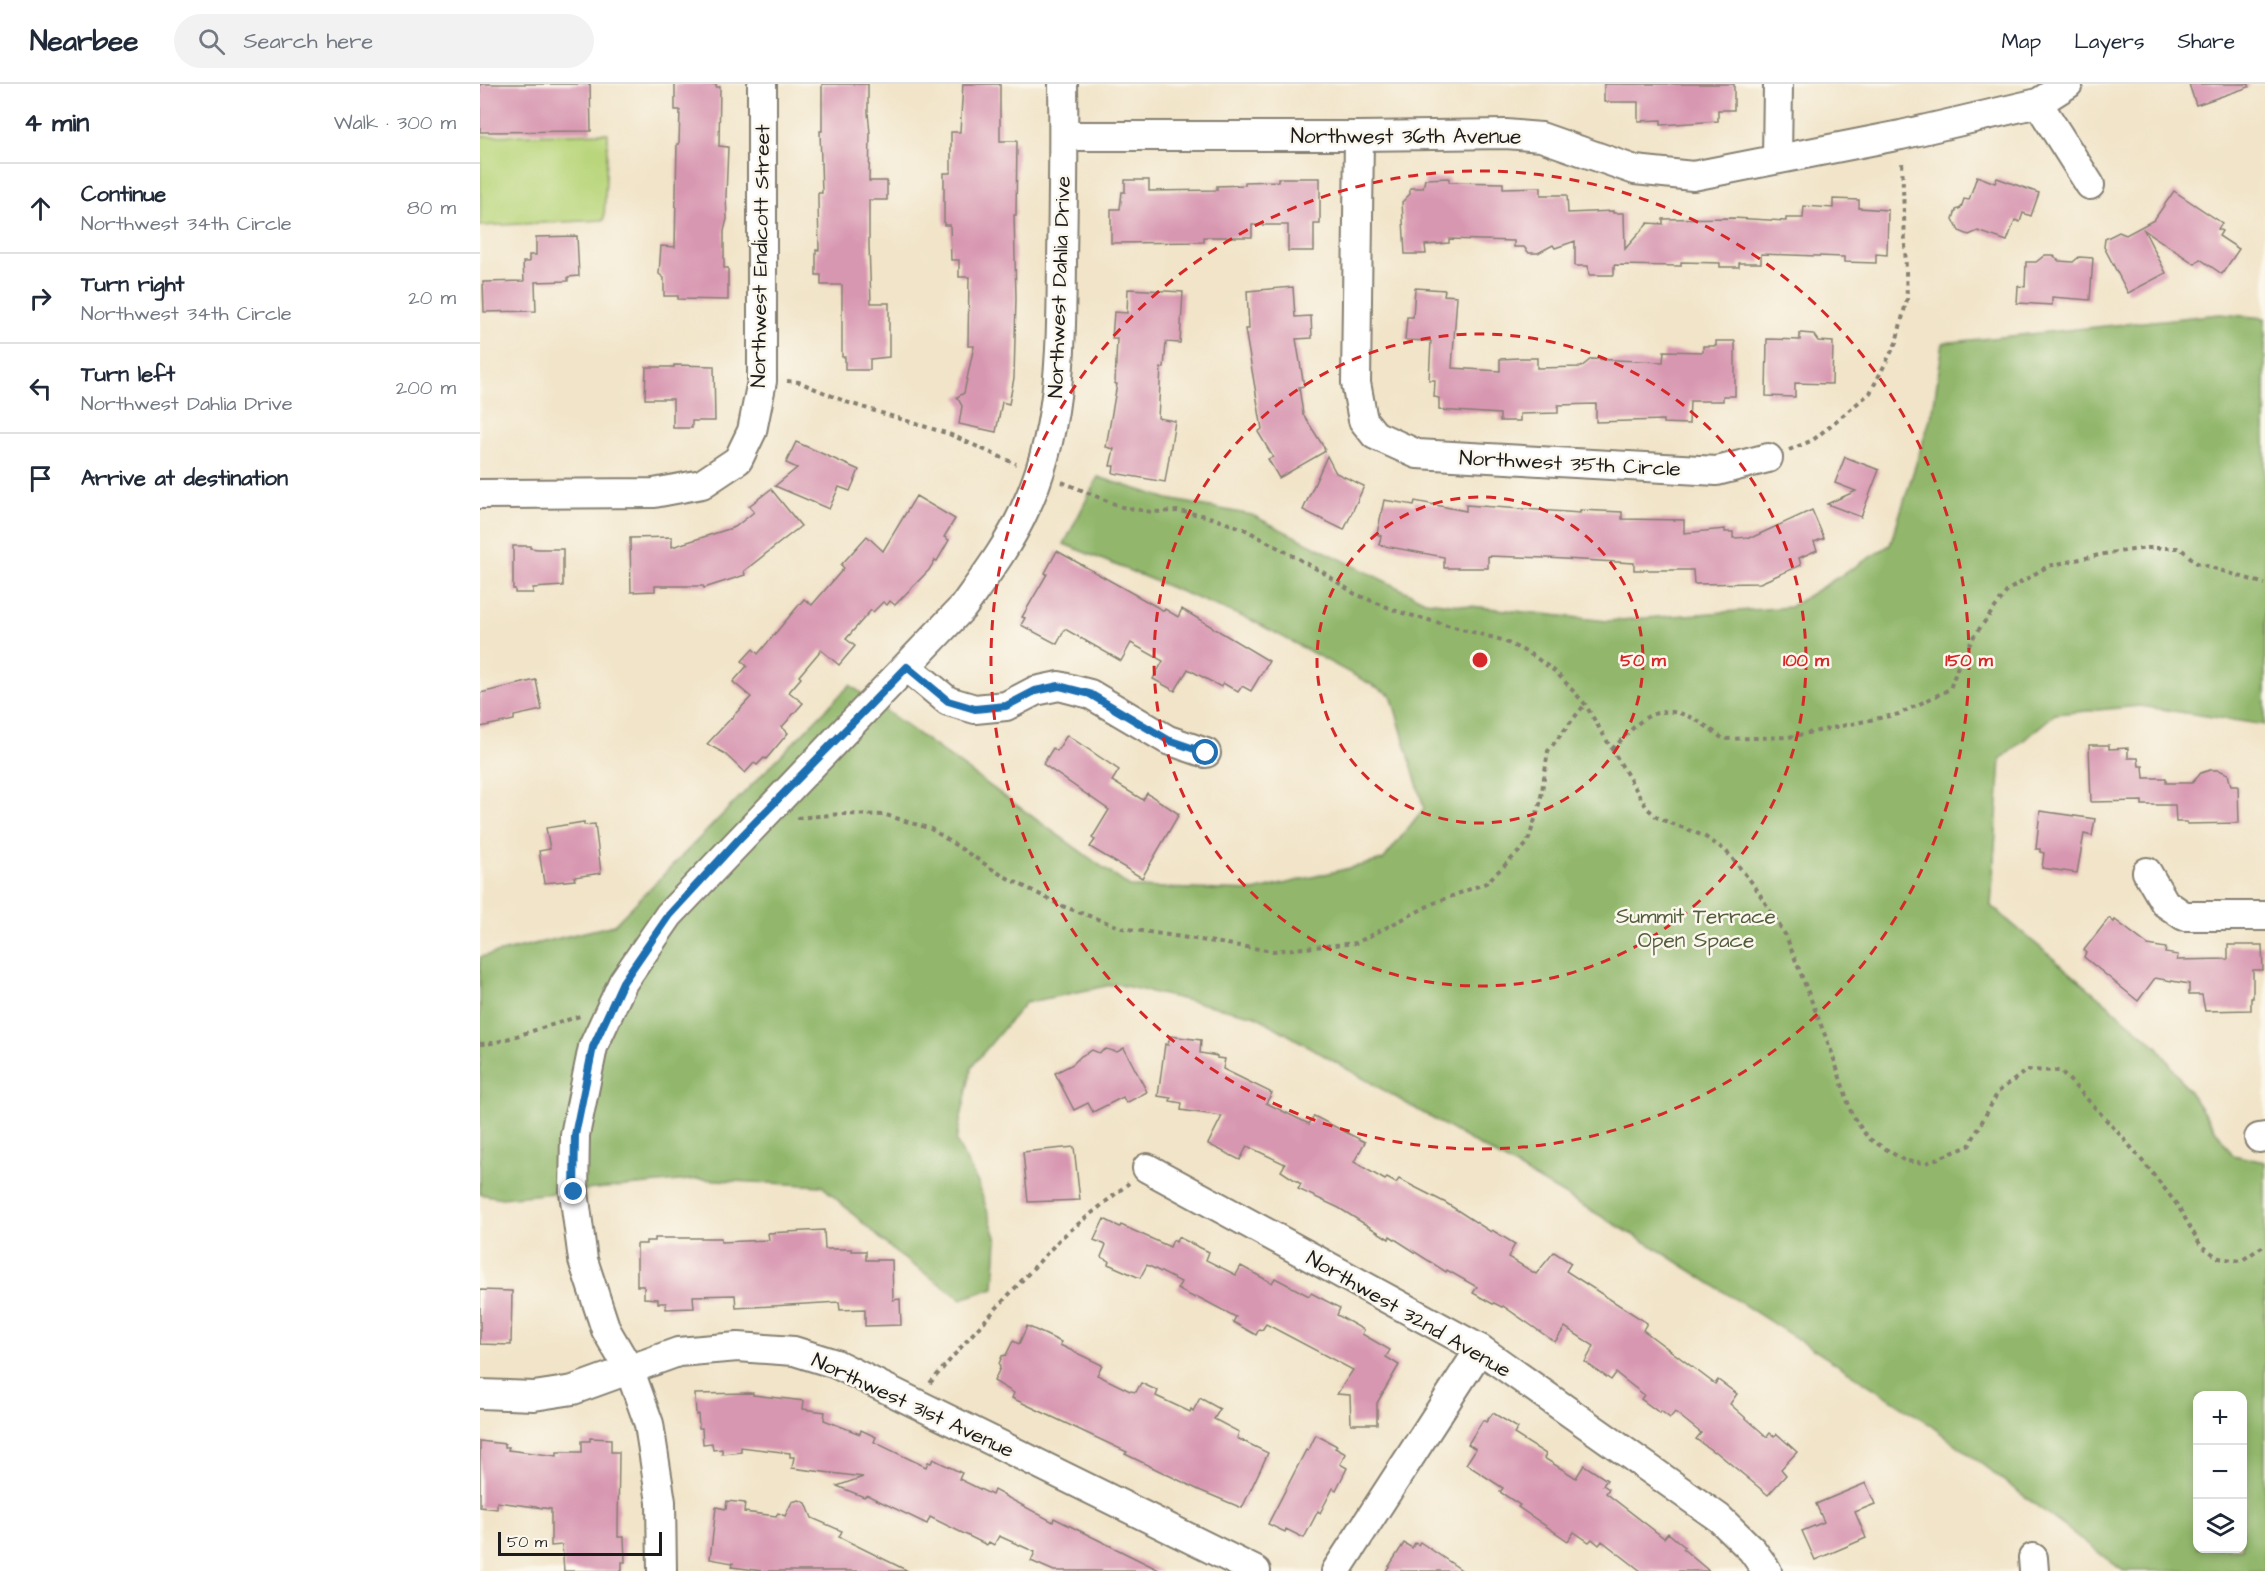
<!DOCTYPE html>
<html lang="en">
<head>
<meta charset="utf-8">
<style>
  :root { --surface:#fff; --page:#f2f2f3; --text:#1f2937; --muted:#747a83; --line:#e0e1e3 }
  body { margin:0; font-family:"Architects Daughter",sans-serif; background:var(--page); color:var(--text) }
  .controls { position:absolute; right:18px; bottom:18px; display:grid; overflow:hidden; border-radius:12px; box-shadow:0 3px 9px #0003 }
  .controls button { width:54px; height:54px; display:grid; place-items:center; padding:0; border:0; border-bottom:2px solid var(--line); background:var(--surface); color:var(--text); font:30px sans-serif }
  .scale { position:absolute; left:18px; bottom:15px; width:164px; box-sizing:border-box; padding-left:6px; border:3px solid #1c1c1c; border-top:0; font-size:16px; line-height:21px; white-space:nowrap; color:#1c1c1c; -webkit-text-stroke:4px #fbf7ec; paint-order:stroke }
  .stop { position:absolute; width:18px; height:18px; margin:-14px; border:4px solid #1f6fb2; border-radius:50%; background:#fff }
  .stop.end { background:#1f6fb2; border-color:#fff; box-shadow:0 2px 6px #0008 }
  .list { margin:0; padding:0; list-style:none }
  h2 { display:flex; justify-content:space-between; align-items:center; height:78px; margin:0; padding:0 24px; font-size:26px }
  h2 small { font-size:20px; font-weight:400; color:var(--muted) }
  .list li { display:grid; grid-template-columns:39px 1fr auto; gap:18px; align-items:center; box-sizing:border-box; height:90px; padding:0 24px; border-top:2px solid var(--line) }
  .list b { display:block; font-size:22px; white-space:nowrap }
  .list p { margin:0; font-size:20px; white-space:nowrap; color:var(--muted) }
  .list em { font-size:20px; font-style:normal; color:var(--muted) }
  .icon { flex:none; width:33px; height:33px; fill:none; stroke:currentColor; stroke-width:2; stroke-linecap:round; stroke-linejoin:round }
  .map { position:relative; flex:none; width:1785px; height:1487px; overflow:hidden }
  header { display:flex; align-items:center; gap:36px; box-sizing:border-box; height:84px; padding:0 30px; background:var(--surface); border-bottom:2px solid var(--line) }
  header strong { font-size:28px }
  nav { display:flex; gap:33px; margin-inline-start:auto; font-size:21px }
  .search { width:420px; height:54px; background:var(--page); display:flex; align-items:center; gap:15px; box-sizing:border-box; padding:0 21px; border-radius:33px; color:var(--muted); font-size:22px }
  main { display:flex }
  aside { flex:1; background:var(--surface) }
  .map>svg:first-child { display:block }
</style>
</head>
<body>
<header>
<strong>Nearbee</strong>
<div class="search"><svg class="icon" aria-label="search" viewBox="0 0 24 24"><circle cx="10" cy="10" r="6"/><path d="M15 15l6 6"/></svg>Search here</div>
<nav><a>Map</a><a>Layers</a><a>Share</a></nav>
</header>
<main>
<aside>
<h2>4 min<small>Walk · 300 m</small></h2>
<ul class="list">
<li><svg class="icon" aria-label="ahead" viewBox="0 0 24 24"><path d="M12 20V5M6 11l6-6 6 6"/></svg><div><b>Continue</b><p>Northwest 34th Circle</p></div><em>80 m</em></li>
<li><svg class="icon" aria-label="right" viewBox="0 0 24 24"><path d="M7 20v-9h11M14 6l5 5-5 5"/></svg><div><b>Turn right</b><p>Northwest 34th Circle</p></div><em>20 m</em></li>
<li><svg class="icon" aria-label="left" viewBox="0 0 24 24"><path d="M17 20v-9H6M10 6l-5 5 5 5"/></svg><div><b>Turn left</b><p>Northwest Dahlia Drive</p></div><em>200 m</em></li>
<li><svg class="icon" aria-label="arrive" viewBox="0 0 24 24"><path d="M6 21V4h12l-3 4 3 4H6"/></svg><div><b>Arrive at destination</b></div></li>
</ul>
</aside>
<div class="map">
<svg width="1785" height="1487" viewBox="0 0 1785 1487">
  <rect width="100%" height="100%" fill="#fbf7ec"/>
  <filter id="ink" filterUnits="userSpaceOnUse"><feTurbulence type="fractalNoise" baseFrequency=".0167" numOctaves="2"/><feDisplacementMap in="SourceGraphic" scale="12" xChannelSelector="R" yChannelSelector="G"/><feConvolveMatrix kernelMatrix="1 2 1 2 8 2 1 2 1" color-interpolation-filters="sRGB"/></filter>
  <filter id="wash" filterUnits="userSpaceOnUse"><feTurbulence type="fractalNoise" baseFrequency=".008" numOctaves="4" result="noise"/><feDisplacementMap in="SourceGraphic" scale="24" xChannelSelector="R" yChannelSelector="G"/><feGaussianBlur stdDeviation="1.35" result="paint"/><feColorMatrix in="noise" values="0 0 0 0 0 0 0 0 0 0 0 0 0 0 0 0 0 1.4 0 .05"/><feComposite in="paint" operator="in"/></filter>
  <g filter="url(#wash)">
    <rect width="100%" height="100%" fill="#f1e4c8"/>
    <!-- green -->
    <polygon fill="#b9d67c" stroke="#6a794c" stroke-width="1.5" points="128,49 124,136 0,142 0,52"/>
    <!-- forest -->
    <path fill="#92b76c" stroke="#576a44" stroke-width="1.5" fill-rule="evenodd" d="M1740,230L1785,234V641L1660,622L1575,630L1521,675L1511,822L1678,963L1753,1071L1785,1078V1487H1643L1442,1335L1174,1163L776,932L636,900L545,919L492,982L476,1057L498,1099L517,1156L514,1204L481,1215L416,1169L342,1102L220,1095L22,1114L0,1110V873L134,841L370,601L650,803L774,807L903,776L944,724L911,611L773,537L584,460L618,393L688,415L772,431L945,517L1127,537L1310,523L1410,461L1453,326L1463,259ZM1718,1312H1762V1464H1718Z"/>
    <g id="blocks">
      <!-- building -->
      <g fill="#d897b1">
        <polygon points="0,0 110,0 111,47 0,48"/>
        <polygon points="195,0 236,0 236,3 240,3 239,62 248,63 246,112 247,135 244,147 244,184 248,184 248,216 198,215 198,212 184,212 184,194 179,190 181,162 195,163 197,60 199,60 200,26 195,26"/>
        <polygon points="342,0 388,0 388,29 390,49 389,97 407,97 407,116 389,116 389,161 391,219 409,219 409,273 390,275 390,286 365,286 365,273 362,273 362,201 341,201 341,191 336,191 336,166 339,166 338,116 338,109 342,109 340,47 342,47"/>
        <polygon points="483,0 520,0 520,57 537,57 536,131 534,131 536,214 534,294 529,320 522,318 516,348 479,340 482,322 477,313 484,309 494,262 488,262 489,193 479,193 479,176 471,176 470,141 464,141 464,89 471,89 471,48 480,48"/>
        <polygon points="1124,0 1254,0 1254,26 1238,26 1238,37 1181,41 1181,36 1158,37 1158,18 1124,18"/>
        <polygon points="1709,0 1769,0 1769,3 1716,21"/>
        <polygon points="1497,92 1515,99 1517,94 1559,109 1551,132 1543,129 1540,138 1535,136 1527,157 1498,147 1489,151 1479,147 1473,135 1476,126 1481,124 1484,115 1489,116"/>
        <polygon points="798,94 840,94 840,140 834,140 834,167 808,167 808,141 772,141 772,153 724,153 724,158 631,159 631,125 640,125 642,108 645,108 645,96 669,96 669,107 737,106 737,102 765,101 765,98 798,97"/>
        <polygon points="969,94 969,98 1023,99 1023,104 1061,103 1061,111 1087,111 1088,129 1133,127 1133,129 1144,129 1145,165 1168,139 1183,140 1183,135 1253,134 1306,137 1306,134 1323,134 1324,122 1353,124 1353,115 1379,116 1379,124 1408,126 1407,171 1396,170 1396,179 1364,178 1364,173 1281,170 1281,179 1259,179 1259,183 1240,183 1240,179 1201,178 1201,182 1134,181 1134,191 1109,191 1108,182 1095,182 1095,157 1075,164 1073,161 1058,169 1049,169 1044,163 1034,163 1034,157 969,155 969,159 945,161 946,170 925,170 922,118 930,110 930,104 943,104 945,95"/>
        <polygon points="1694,107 1742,139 1738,145 1742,147 1739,152 1759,165 1742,190 1720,175 1715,180 1664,146 1686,189 1648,209 1624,163 1625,155 1639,148 1646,151 1674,136"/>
        <polygon points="97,152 99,192 88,193 88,197 55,198 56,227 4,228 3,198 44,197 43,178 49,178 49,171 56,171 56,153"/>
        <polygon points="1565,171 1573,171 1579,177 1593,178 1599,173 1613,174 1610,216 1572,213 1572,221 1537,219 1538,202 1545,203 1546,178 1556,178"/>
        <polygon points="813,203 815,233 831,232 832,254 816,255 824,302 819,303 823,330 845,365 844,368 799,394 788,375 793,373 778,348 782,345 765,245 769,245 767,207"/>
        <polygon points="935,204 965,206 964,211 977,212 972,284 1020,287 1020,275 1039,274 1057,274 1057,284 1101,283 1111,275 1183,278 1184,267 1223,268 1223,262 1236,262 1236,257 1255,257 1255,312 1243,312 1243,317 1210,317 1209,340 1183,339 1183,336 1116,338 1116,320 1078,321 1078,329 1040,330 1040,337 1020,337 1020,330 959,326 959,314 954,313 955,296 949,296 951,257 925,256 927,233 933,233"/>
        <polygon points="648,205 703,208 700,259 686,258 684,284 681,284 678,334 695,337 685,398 633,389 634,382 630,382 634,365 626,363 637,300 635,300 637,255 632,255 634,228 647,229"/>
        <polygon points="1320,249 1333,250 1338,257 1353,258 1352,300 1315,299 1315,313 1286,312 1287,255 1320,256"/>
        <polygon points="194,281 234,282 235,337 212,337 212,344 193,344 193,315 165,315 166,283 194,283"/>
        <polygon points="316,358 379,386 370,407 359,403 349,425 295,402 317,384 306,379"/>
        <polygon points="847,372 856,389 884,402 864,446 823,426"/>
        <polygon points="1365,373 1399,386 1381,433 1347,420 1376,407 1355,399"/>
        <polygon points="291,405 321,442 264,487 265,491 224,504 223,502 175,502 175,507 151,508 150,454 192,453 192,463 255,443 274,428 269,422"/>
        <polygon points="436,412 475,435 464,453 469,456 457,477 455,476 449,486 415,521 410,517 407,521 403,518 393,528 391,526 366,555 375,562 359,581 341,566 319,592 321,594 309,608 323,619 302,643 308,649 286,675 284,674 277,681 274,679 265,689 244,669 227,660 271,613 253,598 267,582 262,577 273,565 278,570 324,515 332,521 364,484 361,481 387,452 403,467"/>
        <polygon points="904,416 934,421 935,417 986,427 986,421 1100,429 1100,426 1142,428 1142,435 1204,436 1204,449 1245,445 1245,448 1253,448 1253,454 1273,453 1332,426 1344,454 1334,458 1337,466 1319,474 1321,481 1280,499 1214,500 1213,486 1154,486 1154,479 1067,474 1008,472 1008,484 964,484 964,473 899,461 901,452 897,450"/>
        <polygon points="33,462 50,462 50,464 58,465 83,465 83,502 53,504 53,509 35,509 35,505 33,505"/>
        <polygon points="577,467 684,527 685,525 698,533 702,525 789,577 771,607 762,602 758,608 743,599 741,603 708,585 695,607 673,595 683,577 651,559 641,577 585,545 577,560 541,541 545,534 542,533 567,490 565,489"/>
        <polygon points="56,596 62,626 34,632 34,636 0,643 0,609"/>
        <polygon points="587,651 639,686 632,697 663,716 667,709 699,730 662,794 610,763 615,756 612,754 629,726 563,680 573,664 577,667"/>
        <polygon points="1609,661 1629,661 1629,665 1648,664 1648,674 1658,674 1659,682 1663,682 1664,694 1686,694 1686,699 1712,699 1721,689 1730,686 1739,686 1748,690 1751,702 1758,702 1759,739 1707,740 1707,738 1696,738 1695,721 1662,721 1662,717 1611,718"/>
        <polygon points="1560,727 1615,735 1612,752 1604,750 1597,789 1562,784 1564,769 1560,768 1560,765 1556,765"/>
        <polygon points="104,738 104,741 115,740 121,789 94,793 95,796 64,799 59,767 70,765 66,744"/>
        <polygon points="1629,834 1634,838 1635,836 1668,861 1686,864 1685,869 1698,871 1697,876 1748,875 1748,861 1782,861 1783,886 1773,886 1773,914 1771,914 1771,926 1725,927 1722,911 1709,911 1709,900 1675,894 1658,917 1604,873 1606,868 1604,866"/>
        <polygon points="690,952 721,956 720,969 737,972 737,974 745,975 743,985 792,1009 786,1019 829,1040 834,1032 885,1058 874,1078 905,1096 907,1094 916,1099 919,1095 966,1119 1011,1148 1012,1146 1035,1160 1028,1173 1056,1190 1074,1168 1091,1179 1086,1187 1167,1239 1163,1246 1235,1300 1238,1296 1257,1310 1250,1320 1287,1353 1290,1349 1294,1352 1297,1350 1317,1368 1301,1385 1306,1391 1288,1411 1235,1367 1234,1368 1216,1355 1221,1349 1195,1328 1190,1334 1181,1327 1180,1329 1161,1315 1164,1311 1136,1289 1131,1296 1105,1278 1114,1262 1085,1243 1075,1258 1023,1222 1022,1223 1014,1219 1013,1220 993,1209 997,1203 967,1186 966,1188 910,1152 909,1155 859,1124 818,1105 821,1100 801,1087 805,1080 767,1062 760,1076 728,1060 742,1032 701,1026 702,1019 690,1017 691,1014 678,1012 685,960 688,961"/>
        <polygon points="644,964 667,1008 646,1019 643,1013 613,1028 608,1019 594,1026 575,989 593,980 601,972 612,966 619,969 626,965 637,968"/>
        <polygon points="594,1063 600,1116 548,1118 543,1068"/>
        <polygon points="624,1135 640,1143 641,1141 690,1163 693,1156 696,1158 698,1153 729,1168 726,1176 756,1191 761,1182 792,1199 795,1194 829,1212 831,1209 860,1224 857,1231 884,1246 882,1250 910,1266 906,1273 919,1281 897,1319 897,1340 871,1340 870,1311 857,1310 873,1286 786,1240 782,1246 779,1245 776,1251 753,1238 756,1233 716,1212 715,1214 697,1205 701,1198 667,1181 660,1194 628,1180 629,1177 621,1173 626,1161 614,1156"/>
        <polygon points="344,1146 345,1165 372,1165 372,1167 386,1167 386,1176 412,1176 413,1216 420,1215 421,1241 385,1242 385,1225 360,1226 359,1218 256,1224 255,1211 213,1212 214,1224 186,1225 186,1219 178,1219 178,1215 164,1214 164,1202 157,1202 157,1160 166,1160 166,1157 175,1157 175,1154 241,1154 241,1158 289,1156 288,1149"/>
        <polygon points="0,1206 32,1207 31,1261 0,1260"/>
        <polygon points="547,1242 581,1258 580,1261 622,1281 617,1291 650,1307 656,1308 661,1299 678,1307 676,1312 710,1328 711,1325 713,1327 720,1314 740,1325 734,1335 759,1348 757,1354 788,1369 762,1424 719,1406 645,1370 647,1368 532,1314 534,1309 514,1297 520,1284 519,1280 522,1272 526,1271 533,1257 539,1260"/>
        <polygon points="273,1309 273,1311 324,1317 323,1325 345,1328 344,1336 380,1350 381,1346 396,1353 394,1358 446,1383 448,1378 451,1379 453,1375 482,1389 479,1395 512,1411 514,1406 573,1438 574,1434 681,1487 574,1487 551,1477 555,1468 519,1452 514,1461 509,1458 507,1461 450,1433 447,1440 387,1411 384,1413 357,1402 383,1393 312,1384 314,1373 310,1373 310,1369 261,1363 261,1368 242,1370 242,1365 233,1366 232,1359 223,1360 222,1344 219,1344 218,1330 216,1331 215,1310"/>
        <polygon points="1013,1329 1038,1344 1034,1350 1066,1370 1064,1374 1096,1394 1104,1381 1127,1396 1123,1401 1129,1405 1126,1409 1184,1454 1188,1449 1205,1463 1203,1465 1229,1487 1161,1487 1122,1457 1119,1461 1112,1455 1109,1458 1094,1448 1088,1457 1038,1423 1040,1421 1020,1408 1023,1404 986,1380 996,1365 988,1360 1003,1336 1006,1338"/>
        <polygon points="836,1351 857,1362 855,1364 866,1370 860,1380 867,1384 856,1406 853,1404 840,1429 838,1427 824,1454 806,1445 805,1448 788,1440 826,1366 828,1367"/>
        <polygon points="110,1354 131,1355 131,1368 139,1368 138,1441 138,1453 144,1453 145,1478 142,1478 142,1487 84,1487 82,1461 71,1462 71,1425 17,1418 17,1425 0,1423 0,1357 25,1360 25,1363 29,1363 28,1366 77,1372 77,1368 102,1368 102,1357 110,1357"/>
        <polygon points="1386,1399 1395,1420 1375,1428 1386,1454 1335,1476 1322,1447 1344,1438 1336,1420"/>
        <polygon points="319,1416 326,1419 332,1434 362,1447 359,1453 428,1487 283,1487 252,1483 253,1479 230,1475 236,1423 246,1425 247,1417 265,1419 264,1428 296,1432 298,1429 305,1432 312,1418"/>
        <polygon points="940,1458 983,1487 906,1487 924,1459 932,1464 935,1459 938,1461"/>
      </g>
    </g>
  </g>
  <g filter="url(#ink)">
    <use href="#blocks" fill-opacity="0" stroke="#868072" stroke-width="1.5"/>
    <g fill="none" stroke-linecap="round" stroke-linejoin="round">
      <!-- minor casing -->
      <g stroke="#868072" stroke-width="32">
        <g id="minor">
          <polyline points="1558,19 1610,101"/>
          <polyline points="584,52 879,52 1026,50 1061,53 1155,86 1213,92 1421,51 1558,19 1588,0"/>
          <polyline points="879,52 876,299 883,336 895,351 937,370 1237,387 1288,374"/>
          <polyline points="1297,75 1298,0"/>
          <polyline points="0,410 174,409 222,400 258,376 272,347 282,297 282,0"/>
          <polyline points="427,583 468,617 495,625 526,622 555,607 579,602 610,610 688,656 726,669"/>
          <polyline points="1667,788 1685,819 1704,832 1785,832"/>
          <polyline points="1779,1054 1785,1053"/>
          <polyline points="667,1084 1000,1265 1239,1434 1272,1466 1287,1487"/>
          <polyline points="0,1310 54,1312 93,1306 198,1268 258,1263 314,1267 356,1280 776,1487"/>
          <polyline points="1553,1474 1554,1487"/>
          <path d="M182,1487L181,1418L169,1340L150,1287L126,1246L103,1176L94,1108L95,1051L113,963L143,898L189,831L483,523C505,492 528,462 544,427C582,348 581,263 582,177C583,118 584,59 583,0"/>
          <polyline points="856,1487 1000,1265"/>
        </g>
      </g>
      <!-- path -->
      <g stroke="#868072" stroke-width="4" stroke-dasharray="4.5 4.5" stroke-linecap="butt">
        <polyline points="307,297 319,298 369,319 469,350 536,380"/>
        <polyline points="1309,366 1333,356 1390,309 1416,259 1427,215 1422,76"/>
        <polyline points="582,398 642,423 672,428 698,427 726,432 764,445 844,489 875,510 919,528 1022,556 1052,571 1076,588 1105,620 1167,724 1178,734 1224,752 1246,767 1274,801 1306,852 1352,969 1372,1031 1388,1054 1425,1077 1446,1079 1489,1062 1518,1008 1547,986 1581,987 1644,1055 1674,1091 1698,1122 1721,1162 1739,1174 1761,1177 1785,1161"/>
        <path d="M1132,665C1143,655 1155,640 1167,633C1195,618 1222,638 1243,655L1309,653L1419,630L1470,605L1478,582L1494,552L1528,506L1568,482L1629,469L1668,464H1700L1717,479L1785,500"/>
        <polyline points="317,734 361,730 406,731 451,745 520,790 582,822 642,844 793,867 876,859 954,819 1006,799 1047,760 1060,720 1068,667 1105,620"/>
        <polyline points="0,960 14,959 100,932"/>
        <polyline points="450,1299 489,1254 581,1154 649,1099"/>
      </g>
      <!-- minor -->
      <use href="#minor" stroke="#fff" stroke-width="28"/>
    </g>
  </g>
  <g fill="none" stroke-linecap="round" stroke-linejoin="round" filter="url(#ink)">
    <!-- route -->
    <polyline stroke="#1f6fb2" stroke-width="8" points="94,1108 95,1051 113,963 143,898 189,831 259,755 427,583 468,617 495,625 526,622 555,607 579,602 610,610 688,656 726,669"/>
  </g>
  <!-- distance rings -->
  <g fill="none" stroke="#d62828" stroke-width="3" stroke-dasharray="10 8">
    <circle cx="1000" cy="576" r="163"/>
    <circle cx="1000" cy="576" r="326"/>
    <circle cx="1000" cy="576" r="489"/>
  </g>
  <g text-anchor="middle" stroke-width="5" stroke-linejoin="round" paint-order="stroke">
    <!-- street labels -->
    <g font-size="21" fill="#1c1c1c" stroke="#fbf7ec">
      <text x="926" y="59">Northwest 36th Avenue</text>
      <text transform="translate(280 172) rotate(-89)" y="7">Northwest Endicott Street</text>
      <text transform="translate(579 203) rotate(-88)" y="7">Northwest Dahlia Drive</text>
      <text transform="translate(1090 379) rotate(3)" y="7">Northwest 35th Circle</text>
      <text transform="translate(929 1230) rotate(30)" y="7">Northwest 32nd Avenue</text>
      <text transform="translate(433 1321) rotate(25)" y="7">Northwest 31st Avenue</text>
    </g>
    <!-- park labels -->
    <g font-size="21" fill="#535d3e" stroke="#fbf7ec">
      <text x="1216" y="839">Summit Terrace<tspan x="1216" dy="24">Open Space</tspan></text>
    </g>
  </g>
  <circle cx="1000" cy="576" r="9" fill="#d62828" stroke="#fbf7ec" stroke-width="3"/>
  <g font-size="18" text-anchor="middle" font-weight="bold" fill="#d62828" stroke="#fbf7ec" stroke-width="5" stroke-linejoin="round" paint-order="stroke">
    <text x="1163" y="582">50 m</text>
    <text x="1326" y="582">100 m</text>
    <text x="1489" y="582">150 m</text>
  </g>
</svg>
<div class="controls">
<button>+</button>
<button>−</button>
<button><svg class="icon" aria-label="layers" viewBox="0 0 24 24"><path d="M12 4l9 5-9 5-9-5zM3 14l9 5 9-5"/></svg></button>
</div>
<div class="scale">50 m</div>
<div class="stop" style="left:726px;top:669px"></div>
<div class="stop end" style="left:94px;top:1108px"></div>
</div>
</main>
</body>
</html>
